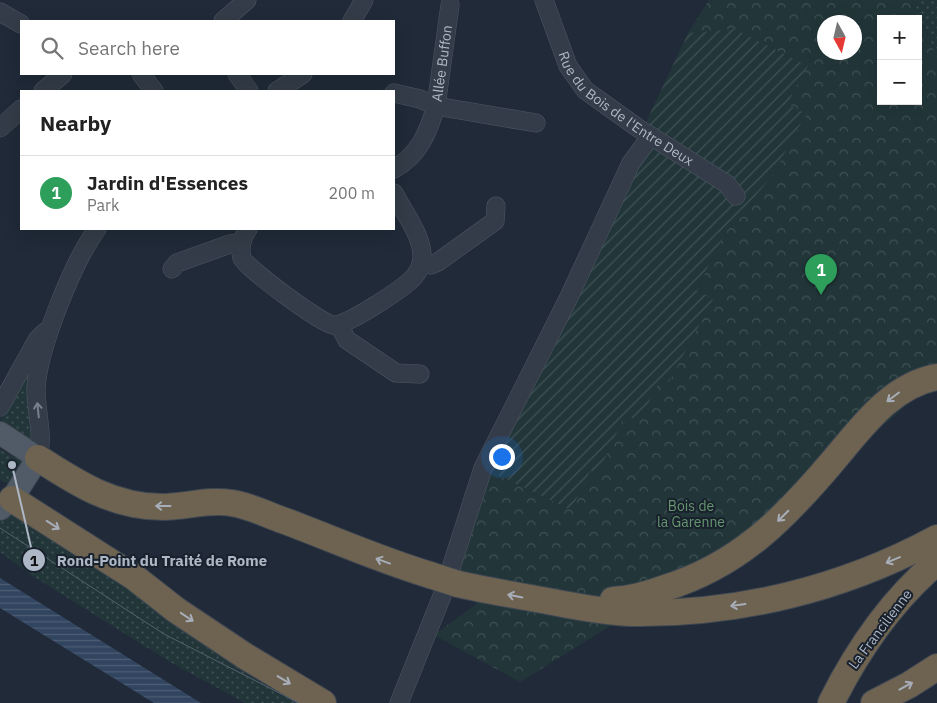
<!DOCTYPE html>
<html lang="en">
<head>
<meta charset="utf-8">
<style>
  :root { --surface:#fff; --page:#f2f2f2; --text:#222; --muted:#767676; --line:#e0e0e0; --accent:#4b6183 }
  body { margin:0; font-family:"IBM Plex Sans",sans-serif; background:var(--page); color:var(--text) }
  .controls { position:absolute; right:15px; top:15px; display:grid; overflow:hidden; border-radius:0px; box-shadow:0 5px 20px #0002 }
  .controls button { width:45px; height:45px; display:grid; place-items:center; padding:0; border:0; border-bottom:1px solid var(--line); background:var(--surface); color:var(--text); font:25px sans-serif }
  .compass { position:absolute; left:817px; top:15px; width:45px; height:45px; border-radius:50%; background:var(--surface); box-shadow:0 5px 20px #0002; rotate:172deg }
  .you { position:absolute; left:501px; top:456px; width:18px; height:18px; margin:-12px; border:4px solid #fff; border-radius:50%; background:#1a73e8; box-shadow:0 0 0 8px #1a73e833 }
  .badge { display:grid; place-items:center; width:32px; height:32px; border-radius:50%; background:var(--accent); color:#fff; font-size:16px; font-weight:700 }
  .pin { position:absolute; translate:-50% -41px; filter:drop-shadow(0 1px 2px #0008) }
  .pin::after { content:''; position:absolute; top:26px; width:18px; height:15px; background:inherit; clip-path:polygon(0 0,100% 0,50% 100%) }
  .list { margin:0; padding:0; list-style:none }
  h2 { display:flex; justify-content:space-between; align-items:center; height:65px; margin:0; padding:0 20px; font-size:21px }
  h2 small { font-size:16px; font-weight:400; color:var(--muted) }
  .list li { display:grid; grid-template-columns:32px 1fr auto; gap:15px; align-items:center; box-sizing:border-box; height:75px; padding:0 20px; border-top:1px solid var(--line) }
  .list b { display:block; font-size:19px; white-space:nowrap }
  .list p { margin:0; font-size:16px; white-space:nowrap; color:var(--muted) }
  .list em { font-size:16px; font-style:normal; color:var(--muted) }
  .icon { flex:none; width:28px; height:28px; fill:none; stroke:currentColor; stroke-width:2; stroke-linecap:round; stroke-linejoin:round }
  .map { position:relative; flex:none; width:937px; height:703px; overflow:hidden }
  .search { position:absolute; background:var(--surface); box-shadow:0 5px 20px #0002; left:20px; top:20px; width:375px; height:55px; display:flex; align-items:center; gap:12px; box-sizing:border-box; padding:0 18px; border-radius:0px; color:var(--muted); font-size:19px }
  .panel { position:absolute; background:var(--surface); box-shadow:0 5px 20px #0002; left:20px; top:90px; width:375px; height:140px; border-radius:0px }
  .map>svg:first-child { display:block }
</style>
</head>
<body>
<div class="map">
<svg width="937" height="703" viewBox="0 0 937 703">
  <defs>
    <pattern id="grass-dots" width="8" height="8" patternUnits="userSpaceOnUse" patternTransform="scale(1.25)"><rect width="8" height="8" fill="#223639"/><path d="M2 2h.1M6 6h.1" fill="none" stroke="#3f5154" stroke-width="1.8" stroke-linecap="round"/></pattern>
    <pattern id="forest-crowns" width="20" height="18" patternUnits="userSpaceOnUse" patternTransform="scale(1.25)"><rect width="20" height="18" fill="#223639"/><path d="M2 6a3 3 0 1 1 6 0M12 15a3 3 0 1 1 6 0" fill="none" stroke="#3f5154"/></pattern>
    <pattern id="garden-furrows" width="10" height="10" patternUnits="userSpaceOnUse" patternTransform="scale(1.25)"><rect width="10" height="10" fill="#223639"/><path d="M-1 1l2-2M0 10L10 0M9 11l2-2" fill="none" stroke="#3f5154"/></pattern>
    <pattern id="water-rules" width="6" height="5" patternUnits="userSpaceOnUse" patternTransform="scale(1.25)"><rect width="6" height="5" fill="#324560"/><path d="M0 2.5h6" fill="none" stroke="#4d5e75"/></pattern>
  </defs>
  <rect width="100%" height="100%" fill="#202a38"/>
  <!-- grass -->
  <g fill="url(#grass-dots)">
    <polygon points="913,0 937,0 937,59"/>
    <polygon points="27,371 35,443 0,422"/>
    <polygon points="0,449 15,458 17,455 24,462 10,484 0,480"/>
    <polygon points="10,512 315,703 245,703 170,662 31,575 0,552 0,517"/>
  </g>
  <!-- forest -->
  <path fill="url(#forest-crowns)" fill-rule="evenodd" d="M709,0H913L937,59V379L728,559L700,570L520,682L434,635L505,583L450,570L483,468L571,510L590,470L598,473L625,414L639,420L660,380L669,382L712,299L696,291L726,232L772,176L806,115L787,104L734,29L688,33ZM881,19H918V101H881ZM824,22H854V52H824Z"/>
  <!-- garden -->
  <polygon fill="url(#garden-furrows)" points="734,29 808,66 787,104 806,114 772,176 726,232 696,290 713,299 669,382 660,380 639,421 625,415 598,473 590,471 571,510 483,468 688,33"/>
  <!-- water -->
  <polygon fill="url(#water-rules)" points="0,578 201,703 154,703 0,608"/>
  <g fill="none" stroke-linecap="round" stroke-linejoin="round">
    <!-- minor casing -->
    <g stroke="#4e5763" stroke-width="19">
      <g id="minor">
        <path id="s1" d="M544,0L568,66L585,90L638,128L727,184L736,196"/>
        <polyline points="0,12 21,24"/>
        <polyline points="223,21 247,0"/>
        <polyline points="352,21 364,0"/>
        <polyline points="141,74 154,91"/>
        <polyline points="237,74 249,91"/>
        <polyline points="43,91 63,74"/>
        <polyline points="277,91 303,74"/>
        <polyline points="394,93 420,99 436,106 536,123"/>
        <polyline points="0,128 21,109"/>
        <path id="s2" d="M394,169C419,155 428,133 436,106L450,5"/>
        <path d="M248,229C242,238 239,247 242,258C246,268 322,324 333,325C346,327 405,287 414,277C419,271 422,263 422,256C422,235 403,211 394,193"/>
        <polyline points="422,263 431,265 438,262 495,221 496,206"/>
        <polyline points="172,269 177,263 230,244 241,243"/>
        <polyline points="339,325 347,340 396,373 420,374"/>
        <polyline points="0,407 37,340 45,332"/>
        <path d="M38,458C44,435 36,413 36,389C38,349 73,262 97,229"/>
        <polyline points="399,703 442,596 483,468 569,297 631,163 651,136"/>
      </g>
    </g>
    <!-- major casing -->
    <g stroke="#3d4552" stroke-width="24">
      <polyline id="major" points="0,433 38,458 12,499 0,509"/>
    </g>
    <!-- highway casing -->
    <g stroke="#3e4753" stroke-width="28">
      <g id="highway">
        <path d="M38,458C78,484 114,507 163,507C186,507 209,499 231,503C249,505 267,515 285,521C333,539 380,560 430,575"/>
        <polyline points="12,499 134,577 176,610 245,656 323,703"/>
        <path d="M458,584C493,592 528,597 563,604C585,608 607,612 630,613C737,615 843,589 937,538"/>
        <path d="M613,600C631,599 649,594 665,588C739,565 784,519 833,461C861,428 891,385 937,377"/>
        <path d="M831,703C857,651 892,600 937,562"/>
        <polyline points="874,703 909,685 937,667"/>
      </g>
    </g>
    <!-- minor -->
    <use href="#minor" stroke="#333c48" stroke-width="18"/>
    <!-- major -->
    <use href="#major" stroke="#515b68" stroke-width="22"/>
    <!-- highway -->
    <use href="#highway" stroke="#6e6250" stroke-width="26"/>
    <!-- tram -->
    <polyline stroke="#55606f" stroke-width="1" points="0,528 164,634 299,703"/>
    <!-- highway-bridge casing -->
    <g stroke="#3e4753" stroke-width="28" stroke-linecap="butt">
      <polyline id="highway-bridge" points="430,575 458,584"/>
    </g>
    <!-- highway-bridge -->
    <use href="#highway-bridge" stroke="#6e6250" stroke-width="26"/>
  </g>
  <!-- one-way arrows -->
  <defs><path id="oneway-shaft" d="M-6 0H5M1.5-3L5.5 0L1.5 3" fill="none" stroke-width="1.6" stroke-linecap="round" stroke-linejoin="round" transform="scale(1.25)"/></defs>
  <g stroke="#a7aeb9">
    <use href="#oneway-shaft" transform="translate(893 397) rotate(143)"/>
    <use href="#oneway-shaft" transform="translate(163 506) rotate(-180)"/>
    <use href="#oneway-shaft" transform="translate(783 516) rotate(135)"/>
    <use href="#oneway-shaft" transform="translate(53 525) rotate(33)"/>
    <use href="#oneway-shaft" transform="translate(893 560) rotate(157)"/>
    <use href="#oneway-shaft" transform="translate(383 561) rotate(-160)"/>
    <use href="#oneway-shaft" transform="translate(515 596) rotate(-169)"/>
    <use href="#oneway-shaft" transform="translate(738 605) rotate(172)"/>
    <use href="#oneway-shaft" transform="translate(187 617) rotate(34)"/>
    <use href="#oneway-shaft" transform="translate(284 680) rotate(31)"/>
    <use href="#oneway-shaft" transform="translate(906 686) rotate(-29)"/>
  </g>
  <use stroke="#76808d" href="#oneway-shaft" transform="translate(38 410) rotate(-96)"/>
  <g text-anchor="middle" stroke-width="4" stroke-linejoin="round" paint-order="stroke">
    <!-- street labels -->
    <g font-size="14" fill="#adb7c5" stroke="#19212d">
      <text dy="5" stroke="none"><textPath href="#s2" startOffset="121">Allée Buffon</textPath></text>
      <text dy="5" stroke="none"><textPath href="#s1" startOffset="142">Rue du Bois de l'Entre Deux</textPath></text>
      <text transform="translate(880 629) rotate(-53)" y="5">La Francilienne</text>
    </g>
    <!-- park labels -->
    <g font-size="14" fill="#65966f" stroke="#19212d">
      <text x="691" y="511">Bois de<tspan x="691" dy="16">la Garenne</tspan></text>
    </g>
  </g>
  <!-- callouts -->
  <path fill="none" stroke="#adb7c5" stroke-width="2" d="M12 465L34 560"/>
  <g fill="#adb7c5" stroke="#19212d" stroke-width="2">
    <circle cx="12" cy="465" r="5"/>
    <circle cx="34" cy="560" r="12"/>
  </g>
  <g font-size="15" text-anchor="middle" font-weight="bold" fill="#111">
    <text x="34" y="566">1</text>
  </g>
  <g font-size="15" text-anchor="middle" font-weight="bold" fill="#adb7c5" stroke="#19212d" stroke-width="4" stroke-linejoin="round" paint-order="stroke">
    <text x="162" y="566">Rond-Point du Traité de Rome</text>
  </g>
</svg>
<div class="controls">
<button>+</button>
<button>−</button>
</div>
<svg class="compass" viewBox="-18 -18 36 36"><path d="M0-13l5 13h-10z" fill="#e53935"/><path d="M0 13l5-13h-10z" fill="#767676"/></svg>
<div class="you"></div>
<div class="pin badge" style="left:821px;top:295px;background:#2e9e5b">1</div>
<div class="search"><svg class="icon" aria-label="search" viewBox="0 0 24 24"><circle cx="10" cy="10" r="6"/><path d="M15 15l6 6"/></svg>Search here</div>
<section class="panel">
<h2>Nearby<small></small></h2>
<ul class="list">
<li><span class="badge" style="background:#2e9e5b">1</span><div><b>Jardin d'Essences</b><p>Park</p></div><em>200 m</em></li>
</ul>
</section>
</div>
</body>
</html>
